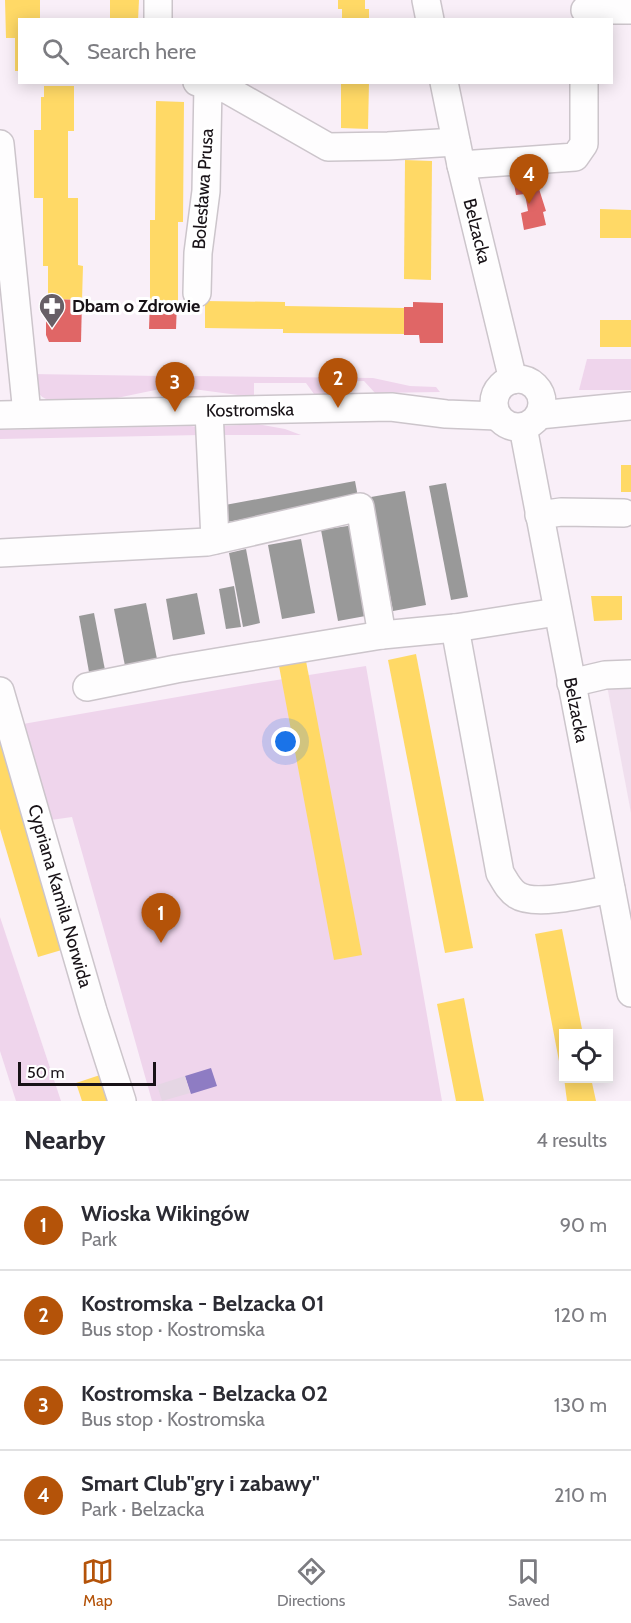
<!DOCTYPE html>
<html lang="en">
<head>
<meta charset="utf-8">
<style>
  :root { --surface:#fff; --page:#f7f7f7; --text:#2b2b33; --muted:#7c7c81; --line:#e1e1e2; --accent:#b45309 }
  body { margin:0; font-family:Cabin,sans-serif; background:var(--page); color:var(--text) }
  .controls { position:absolute; right:18px; bottom:18px; display:grid; overflow:hidden; border-radius:0px; box-shadow:0 3px 15px #0003 }
  .controls button { width:54px; height:54px; display:grid; place-items:center; padding:0; border:0; border-bottom:2px solid var(--line); background:var(--surface); color:var(--text); font:30px sans-serif }
  .scale { position:absolute; left:18px; bottom:15px; width:138px; box-sizing:border-box; padding-left:6px; border:3px solid #181217; border-top:0; font-size:16px; line-height:21px; white-space:nowrap; color:#181217; -webkit-text-stroke:4px #fff; paint-order:stroke }
  .you { position:absolute; left:286px; top:742px; width:21px; height:21px; margin:-15px; border:4px solid #fff; border-radius:50%; background:#1a73e8; box-shadow:0 0 0 9px #1a73e833 }
  .badge { display:grid; place-items:center; width:39px; height:39px; border-radius:50%; background:var(--accent); color:#fff; font-size:20px; font-weight:700 }
  .pin { position:absolute; translate:-50% -50px; filter:drop-shadow(0 2px 3px #0008) }
  .pin::after { content:''; position:absolute; top:32px; width:21px; height:18px; background:inherit; clip-path:polygon(0 0,100% 0,50% 100%) }
  .list { margin:0; padding:0; list-style:none }
  h2 { display:flex; justify-content:space-between; align-items:center; height:78px; margin:0; padding:0 24px; font-size:26px }
  h2 small { font-size:20px; font-weight:400; color:var(--muted) }
  .list li { display:grid; grid-template-columns:39px 1fr auto; gap:18px; align-items:center; box-sizing:border-box; height:90px; padding:0 24px; border-top:2px solid var(--line) }
  .list b { display:block; font-size:22px; white-space:nowrap }
  .list p { margin:0; font-size:20px; white-space:nowrap; color:var(--muted) }
  .list em { font-size:20px; font-style:normal; color:var(--muted) }
  .icon { flex:none; width:33px; height:33px; fill:none; stroke:currentColor; stroke-width:2; stroke-linecap:round; stroke-linejoin:round }
  .map { position:relative; flex:none; width:631px; height:1101px; overflow:hidden }
  .search { position:absolute; background:var(--surface); box-shadow:0 3px 15px #0003; left:18px; right:18px; top:18px; height:66px; display:flex; align-items:center; gap:15px; box-sizing:border-box; padding:0 21px; border-radius:0px; color:var(--muted); font-size:22px }
  .sheet { height:438px; background:var(--surface) }
  nav { display:flex; justify-content:space-around; align-items:center; box-sizing:border-box; height:84px; border-top:2px solid var(--line); background:var(--surface); font-size:16px; color:var(--muted) }
  nav a { display:grid; justify-items:center; gap:3px }
  nav .on { color:var(--accent) }
  .map>svg:first-child { display:block }
</style>
</head>
<body>
<div class="map">
<svg width="631" height="1101" viewBox="0 0 631 1101">
  <rect width="100%" height="100%" fill="#f9eff8"/>
  <!-- built -->
  <polygon fill="#f0dfee" points="631,662 631,813 605,675"/>
  <!-- green -->
  <g fill="#efd5ec">
    <polygon points="587,359 631,359 631,390 579,390"/>
    <path d="M31,374L160,376V389L112,399L49,400C36,396 35,386 31,374Z"/>
    <polygon points="192,376 373,378 410,386 436,387 440,392 375,393 364,381 326,382 329,395 314,394 306,383 254,383 254,395 238,395 193,389"/>
    <polygon points="257,424 285,429 301,435 218,435 221,427 224,426"/>
    <polygon points="191,426 197,427 200,435 0,439 0,430"/>
    <polygon points="366,666 442,1101 152,1101 72,817 51,820 23,724 258,683"/>
    <polygon points="0,917 61,1101 16,1101 0,1051"/>
  </g>
  <!-- homes -->
  <g fill="#ffd966">
    <polygon points="5,0 40,0 40,20 20,20 20,71 15,71 15,38 6,38"/>
    <polygon points="110,0 139,0 138,20 110,20"/>
    <polygon points="338,0 365,0 365,9 369,9 369,20 342,20 342,9 338,9"/>
    <polygon points="341,82 369,82 368,129 341,128"/>
    <polygon points="44,86 74,86 74,131 68,131 68,198 78,198 78,265 83,266 82,300 48,299 48,266 43,266 43,198 34,198 34,130 41,130 41,97 44,97"/>
    <polygon points="156,101 184,102 183,222 178,222 178,301 150,301 150,220 155,220"/>
    <polygon points="405,160 432,161 431,280 404,279"/>
    <polygon points="600,209 631,210 631,238 600,238"/>
    <polygon points="205,301 285,302 285,306 404,308 404,334 283,333 283,329 205,328"/>
    <rect x="600" y="320" width="31" height="27"/>
    <rect x="621" y="465" width="10" height="27"/>
    <polygon points="591,596 622,596 622,620 594,621"/>
    <polygon points="416,654 473,948 445,953 388,660"/>
    <polygon points="306,661 362,955 334,960 279,666"/>
    <polygon points="0,735 65,949 38,957 0,829"/>
    <polygon points="562,929 583,1034 564,1034 562,1077 535,934"/>
    <polygon points="464,998 474,1051 484,1101 456,1101 437,1004"/>
    <polygon points="103,1074 110,1101 82,1101 76,1083"/>
    <polygon points="564,1078 591,1078 596,1101 567,1101"/>
  </g>
  <!-- shops -->
  <g fill="#e06666">
    <polygon points="534,173 546,211 543,212 546,225 524,230 521,213 528,211 525,194 516,195 513,178"/>
    <polygon points="46,299 82,300 81,342 49,342 46,335"/>
    <polygon points="150,301 177,302 176,329 149,329"/>
    <polygon points="413,302 443,303 443,343 420,343 419,335 404,335 404,307 413,307"/>
  </g>
  <!-- offices -->
  <polygon fill="#8e7cc3" points="211,1068 217,1086 191,1094 185,1076"/>
  <!-- industry -->
  <g fill="#999">
    <polygon points="355,481 358,497 228,522 225,505"/>
    <polygon points="446,483 468,597 451,600 429,486"/>
    <polygon points="405,491 426,605 393,611 371,497"/>
    <polygon points="354,525 371,615 338,621 321,530"/>
    <polygon points="301,539 315,613 282,619 268,545"/>
    <polygon points="246,549 260,623 243,627 229,553"/>
    <polygon points="234,586 241,627 226,629 219,589"/>
    <polygon points="197,593 205,634 173,640 166,599"/>
    <polygon points="146,603 157,659 125,666 114,609"/>
    <polygon points="94,613 105,670 89,672 79,616"/>
  </g>
  <!-- building -->
  <polygon fill="#e5d6e4" points="185,1076 190,1093 162,1101 157,1085"/>
  <g fill="none" stroke-linecap="round" stroke-linejoin="round">
    <!-- minor casing -->
    <g stroke="#ccc5cb" stroke-width="30">
      <g id="minor">
        <polyline points="158,0 158,20"/>
        <polyline points="426,0 430,20"/>
        <polyline points="585,10 631,10"/>
        <polyline points="197,82 228,90 328,147 388,146 456,142"/>
        <polyline points="444,82 461,165 513,380"/>
        <polyline points="0,144 27,414"/>
        <polyline points="461,165 575,157 584,144 584,82"/>
        <polyline points="197,293 198,253 206,191 208,85"/>
        <circle cx="518" cy="403" r="24"/>
        <polyline points="209,411 215,540"/>
        <polyline points="0,415 391,407 446,414 497,416"/>
        <polyline points="539,415 631,406"/>
        <polyline points="523,427 631,993"/>
        <polyline points="539,515 561,512 624,513"/>
        <polyline points="0,553 207,542 360,507 382,635"/>
        <path d="M455,628L500,873C505,881 509,890 517,895C535,907 590,893 611,889"/>
        <polyline points="571,683 605,675 631,674"/>
        <polyline points="87,687 176,669 327,644 382,635 455,628 557,612"/>
        <polyline points="0,691 93,1011 122,1101"/>
      </g>
    </g>
    <!-- minor -->
    <use href="#minor" stroke="#fefdfe" stroke-width="27"/>
  </g>
  <!-- icons -->
  <defs>
    <g id="pharmacy-pin" transform="scale(1.35)"><path d="M0 17L-7.5 6A9.5 9.5 0 1 1 7.5 6Z" fill="#675f66" stroke="#fff"/><path d="M-2-6h4v4h4v4h-4v4h-4v-4h-4v-4h4Z" fill="#fff"/></g>
  </defs>
  <g fill-rule="evenodd">
    <use href="#pharmacy-pin" x="52" y="306"/>
  </g>
  <g text-anchor="middle" stroke-width="6" stroke-linejoin="round" paint-order="stroke">
    <!-- street labels -->
    <g font-size="18" fill="#181217" stroke="#fff">
      <text transform="translate(203 189) rotate(-86)" y="6">Bolesława Prusa</text>
      <text transform="translate(477 231) rotate(76)" y="6">Belzacka</text>
      <text transform="translate(250 410) rotate(-1)" y="6">Kostromska</text>
      <text transform="translate(576 710) rotate(79)" y="6">Belzacka</text>
      <text transform="translate(60 896) rotate(74)" y="6">Cypriana Kamila Norwida</text>
    </g>
    <!-- poi labels -->
    <g font-size="18" font-weight="bold" fill="#181217" stroke="#fff" text-anchor="start">
      <text x="72" y="312">Dbam o Zdrowie</text>
    </g>
  </g>
</svg>
<div class="controls">
<button><svg class="icon" aria-label="locate" viewBox="0 0 24 24"><circle cx="12" cy="12" r="6"/><path d="M12 2v4M12 18v4M2 12h4M18 12h4"/></svg></button>
</div>
<div class="scale">50 m</div>
<div class="you"></div>
<div class="pin badge" style="left:161px;top:943px">1</div>
<div class="pin badge" style="left:338px;top:408px">2</div>
<div class="pin badge" style="left:175px;top:412px">3</div>
<div class="pin badge" style="left:529px;top:204px">4</div>
<div class="search"><svg class="icon" aria-label="search" viewBox="0 0 24 24"><circle cx="10" cy="10" r="6"/><path d="M15 15l6 6"/></svg>Search here</div>
</div>
<section class="sheet">
<h2>Nearby<small>4 results</small></h2>
<ul class="list">
<li><span class="badge">1</span><div><b>Wioska Wikingów</b><p>Park</p></div><em>90 m</em></li>
<li><span class="badge">2</span><div><b>Kostromska - Belzacka 01</b><p>Bus stop · Kostromska</p></div><em>120 m</em></li>
<li><span class="badge">3</span><div><b>Kostromska - Belzacka 02</b><p>Bus stop · Kostromska</p></div><em>130 m</em></li>
<li><span class="badge">4</span><div><b>Smart Club&quot;gry i zabawy&quot;</b><p>Park · Belzacka</p></div><em>210 m</em></li>
</ul>
</section>
<nav>
<a class="on"><svg class="icon" aria-label="map" viewBox="0 0 24 24"><path d="M3 6l6-2 6 2 6-2v14l-6 2-6-2-6 2zM9 4v14M15 6v14"/></svg>Map</a>
<a><svg class="icon" aria-label="directions" viewBox="0 0 24 24"><path d="M12 3l9 9-9 9-9-9zM9 14v-3h6M13 9l2 2-2 2"/></svg>Directions</a>
<a><svg class="icon" aria-label="saved" viewBox="0 0 24 24"><path d="M7 4h10v16l-5-4-5 4z"/></svg>Saved</a>
</nav>
</body>
</html>
